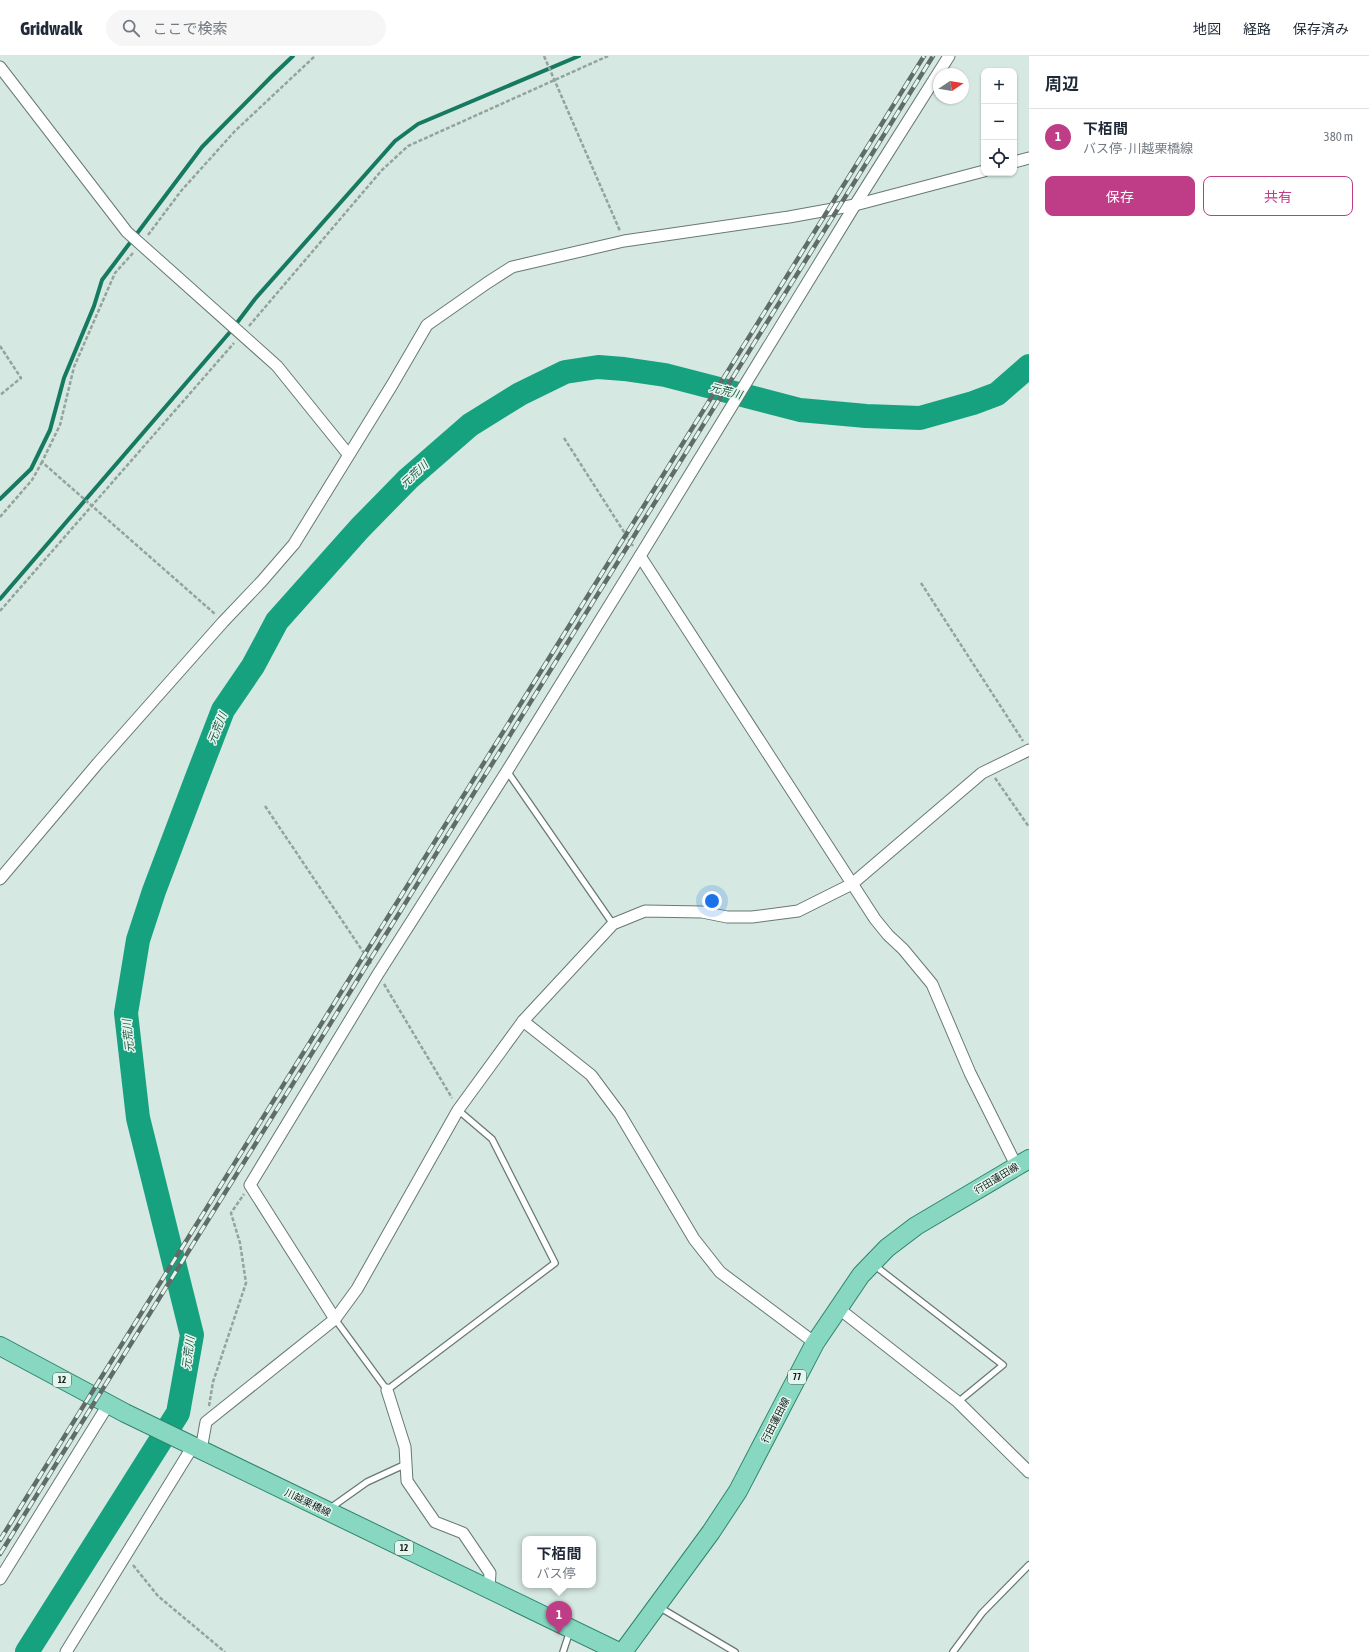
<!DOCTYPE html>
<html lang="ja">
<head>
<meta charset="utf-8">
<style>
  :root { --surface:#fff; --page:#f6f6f7; --text:#1f2937; --muted:#747a83; --line:#e0e1e3; --accent:#bf3d86 }
  body { margin:0; font-family:"Asap Condensed","Noto Sans JP",sans-serif; background:var(--page); color:var(--text) }
  .controls { position:absolute; right:12px; top:12px; display:grid; overflow:hidden; border-radius:8px; box-shadow:0 1px 3px #0004 }
  .controls button { width:36px; height:36px; display:grid; place-items:center; padding:0; border:0; border-bottom:1px solid var(--line); background:var(--surface); color:var(--text); font:20px sans-serif }
  .compass { position:absolute; left:933px; top:12px; width:36px; height:36px; border-radius:50%; background:var(--surface); box-shadow:0 1px 3px #0004; rotate:78deg }
  .you { position:absolute; left:712px; top:845px; width:14px; height:14px; margin:-10px; border:3px solid #fff; border-radius:50%; background:#1a73e8; box-shadow:0 0 0 6px #1a73e833 }
  .badge { display:grid; place-items:center; width:26px; height:26px; border-radius:50%; background:var(--accent); color:#fff; font-size:13px; font-weight:700 }
  .pin { position:absolute; translate:-50% -33px; filter:drop-shadow(0 1px 2px #0008) }
  .pin::after { content:''; position:absolute; top:21px; width:14px; height:12px; background:inherit; clip-path:polygon(0 0,100% 0,50% 100%) }
  .popup { position:absolute; left:522px; top:1480px; width:74px; height:52px; box-sizing:border-box; display:grid; place-content:center; border-radius:8px; background:var(--surface); filter:drop-shadow(0 1px 3px #0005); font-size:13px; white-space:nowrap; color:var(--muted) }
  .popup b { font-size:15px; color:var(--text) }
  .popup::after { content:''; position:absolute; left:50%; top:100%; margin-left:-8px; border:8px solid transparent; border-top-color:var(--surface) }
  .list { margin:0; padding:0; list-style:none }
  h2 { display:flex; justify-content:space-between; align-items:center; height:52px; margin:0; padding:0 16px; font-size:17px }
  h2 small { font-size:13px; font-weight:400; color:var(--muted) }
  .list li { display:grid; grid-template-columns:26px 1fr auto; gap:12px; align-items:center; box-sizing:border-box; height:56px; padding:0 16px; border-top:1px solid var(--line) }
  .list b { display:block; font-size:15px; white-space:nowrap }
  .list p { margin:0; font-size:13px; white-space:nowrap; color:var(--muted) }
  .list em { font-size:13px; font-style:normal; color:var(--muted) }
  .actions { display:flex; gap:8px; padding:12px 16px }
  .actions a { flex:1; padding:9px 0; border:1px solid var(--accent); border-radius:8px; text-align:center; font-size:14px; color:var(--accent) }
  .actions .main { background:var(--accent); color:#fff }
  .icon { flex:none; width:22px; height:22px; fill:none; stroke:currentColor; stroke-width:2; stroke-linecap:round; stroke-linejoin:round }
  .map { position:relative; flex:none; width:1029px; height:1596px; overflow:hidden }
  header { display:flex; align-items:center; gap:24px; box-sizing:border-box; height:56px; padding:0 20px; background:var(--surface); border-bottom:1px solid var(--line) }
  header strong { font-size:19px }
  nav { display:flex; gap:22px; margin-inline-start:auto; font-size:14px }
  .search { width:280px; height:36px; background:var(--page); display:flex; align-items:center; gap:10px; box-sizing:border-box; padding:0 14px; border-radius:22px; color:var(--muted); font-size:15px }
  main { display:flex }
  aside { flex:1; background:var(--surface) }
  .map>svg:first-child { display:block }
</style>
</head>
<body>
<header>
<strong>Gridwalk</strong>
<div class="search"><svg class="icon" aria-label="search" viewBox="0 0 24 24"><circle cx="10" cy="10" r="6"/><path d="M15 15l6 6"/></svg>ここで検索</div>
<nav><a>地図</a><a>経路</a><a>保存済み</a></nav>
</header>
<main>
<div class="map">
<svg width="1029" height="1596" viewBox="0 0 1029 1596">
  <rect width="100%" height="100%" fill="#d5e8e1"/>
  <g fill="none" stroke-linecap="round" stroke-linejoin="round">
    <!-- stream -->
    <g stroke="#167a61" stroke-width="4">
      <polyline points="0,443 31,413 50,374 64,322 94,250 102,224 202,91 273,19 293,0"/>
      <polyline points="0,543 230,276 255,243 395,85 418,68 579,0"/>
    </g>
    <!-- river -->
    <polyline stroke="#16a27f" stroke-width="24" points="27,1596 178,1357 192,1279 138,1062 126,957 138,884 154,835 196,724 223,654 253,610 277,565 360,472 408,423 470,369 520,338 565,316 598,311 624,313 665,319 800,354 866,360 920,362 973,347 997,338 1029,310"/>
    <!-- lane casing -->
    <g stroke="#687973" stroke-width="8">
      <g id="lane">
        <polyline points="507,715 613,868"/>
        <polyline points="874,1209 1003,1309 958,1346"/>
        <polyline points="335,1263 387,1334 555,1207 492,1083 458,1054"/>
        <polyline points="329,1453 367,1426 406,1408"/>
        <polyline points="659,1551 735,1596"/>
        <polyline points="563,1596 570,1575"/>
        <polyline points="953,1596 982,1557 1029,1509"/>
      </g>
    </g>
    <!-- street casing -->
    <g stroke="#687973" stroke-width="13">
      <g id="street">
        <polyline points="0,11 127,176 277,310 348,398"/>
        <polyline points="1014,106 1029,102"/>
        <polyline points="640,500 875,863 888,879 903,893 932,928 970,1017 1016,1109"/>
        <polyline points="0,823 98,707 223,566 262,525 294,488 392,329 427,269 487,227 512,211 624,185 789,161 855,149 984,115"/>
        <polyline points="523,965 591,1019 620,1058 694,1183 720,1216 815,1287"/>
        <polyline points="838,1252 958,1346 1029,1416"/>
        <polyline points="335,1263 250,1129 378,918 507,715 640,500 855,149 949,0"/>
        <polyline points="387,1334 405,1391 407,1425 435,1466 463,1477 490,1517 489,1533"/>
        <polyline points="201,1394 206,1366 335,1263 357,1233 458,1054 523,965 613,868 645,855 702,856 727,861 752,861 798,855 852,828 982,717 1029,694"/>
        <polyline points="0,1523 108,1349"/>
        <polyline points="66,1596 193,1390"/>
      </g>
    </g>
    <!-- primary casing -->
    <g stroke="#2c856c" stroke-width="20">
      <g id="primary">
        <polyline points="0,1290 125,1357 619,1596"/>
        <polyline points="623,1596 711,1476 738,1435 815,1287 861,1219 887,1192 916,1170 1029,1103"/>
      </g>
    </g>
    <!-- path -->
    <g stroke="#94a39e" stroke-width="2.5" stroke-dasharray="4 2" stroke-linecap="butt">
      <polyline points="544,0 620,175"/>
      <polyline points="148,179 181,135 235,75 315,0"/>
      <polyline points="133,197 115,217 74,311 60,369 42,406 215,558"/>
      <polyline points="249,270 382,114 408,90 608,0"/>
      <polyline points="0,290 21,322 0,339"/>
      <polyline points="564,382 633,490"/>
      <polyline points="0,461 32,424 42,406"/>
      <polyline points="921,527 1023,685"/>
      <polyline points="0,555 234,287"/>
      <polyline points="995,722 1029,771"/>
      <polyline points="265,750 372,909"/>
      <polyline points="384,928 452,1042"/>
      <polyline points="209,1350 213,1326 246,1227 240,1187 231,1157 244,1138"/>
      <polyline points="133,1509 158,1540 225,1596"/>
    </g>
    <!-- lane -->
    <use href="#lane" stroke="#fff" stroke-width="5.5"/>
    <!-- street -->
    <use href="#street" stroke="#fff" stroke-width="11"/>
    <!-- primary -->
    <use href="#primary" stroke="#88d7c1" stroke-width="18"/>
    <!-- rail casing -->
    <g stroke="#606c68" stroke-width="4.5">
      <g id="rail">
        <polyline points="0,1484 924,0"/>
        <polyline points="0,1498 933,0"/>
      </g>
    </g>
    <!-- rail -->
    <use href="#rail" stroke="#e2f6ee" stroke-width="3" stroke-dasharray="9" stroke-linecap="butt"/>
  </g>
  <g text-anchor="middle" stroke-width="3" stroke-linejoin="round" paint-order="stroke">
    <!-- shield labels -->
    <g fill="#e2f6ee" stroke="#525d5a" stroke-width="1">
      <rect x="788" y="1314" width="18" height="14" rx="3"/>
      <rect x="53" y="1317" width="18" height="14" rx="3"/>
      <rect x="395" y="1485" width="18" height="14" rx="3"/>
    </g>
    <g font-size="9" font-weight="bold" fill="#151c1a">
      <text x="797" y="1324">77</text>
      <text x="62" y="1327">12</text>
      <text x="404" y="1495">12</text>
    </g>
    <!-- street labels -->
    <g font-size="10" fill="#151c1a" stroke="#e2f6ee">
      <text transform="translate(996 1122) rotate(-31)" y="4">行田蓮田線</text>
      <text transform="translate(775 1364) rotate(-63)" y="4">行田蓮田線</text>
      <text transform="translate(308 1446) rotate(26)" y="4">川越栗橋線</text>
    </g>
    <!-- water labels -->
    <g font-size="11" font-style="italic" fill="#245646" stroke="#e2f6ee">
      <text transform="translate(726 335) rotate(15)" y="4">元荒川</text>
      <text transform="translate(414 418) rotate(-43)" y="4">元荒川</text>
      <text transform="translate(217 672) rotate(-68)" y="4">元荒川</text>
      <text transform="translate(128 980) rotate(-96)" y="4">元荒川</text>
      <text transform="translate(188 1297) rotate(-82)" y="4">元荒川</text>
    </g>
  </g>
</svg>
<div class="controls">
<button>+</button>
<button>−</button>
<button><svg class="icon" aria-label="locate" viewBox="0 0 24 24"><circle cx="12" cy="12" r="6"/><path d="M12 2v4M12 18v4M2 12h4M18 12h4"/></svg></button>
</div>
<svg class="compass" viewBox="-18 -18 36 36"><path d="M0-13l5 13h-10z" fill="#e53935"/><path d="M0 13l5-13h-10z" fill="#747a83"/></svg>
<div class="you"></div>
<div class="pin badge" style="left:559px;top:1578px">1</div>
<div class="popup"><b>下栢間</b>バス停</div>
</div>
<aside>
<h2>周辺<small></small></h2>
<ul class="list">
<li><span class="badge">1</span><div><b>下栢間</b><p>バス停 · 川越栗橋線</p></div><em>380 m</em></li>
</ul>
<div class="actions"><a class="main">保存</a><a>共有</a></div>
</aside>
</main>
</body>
</html>
